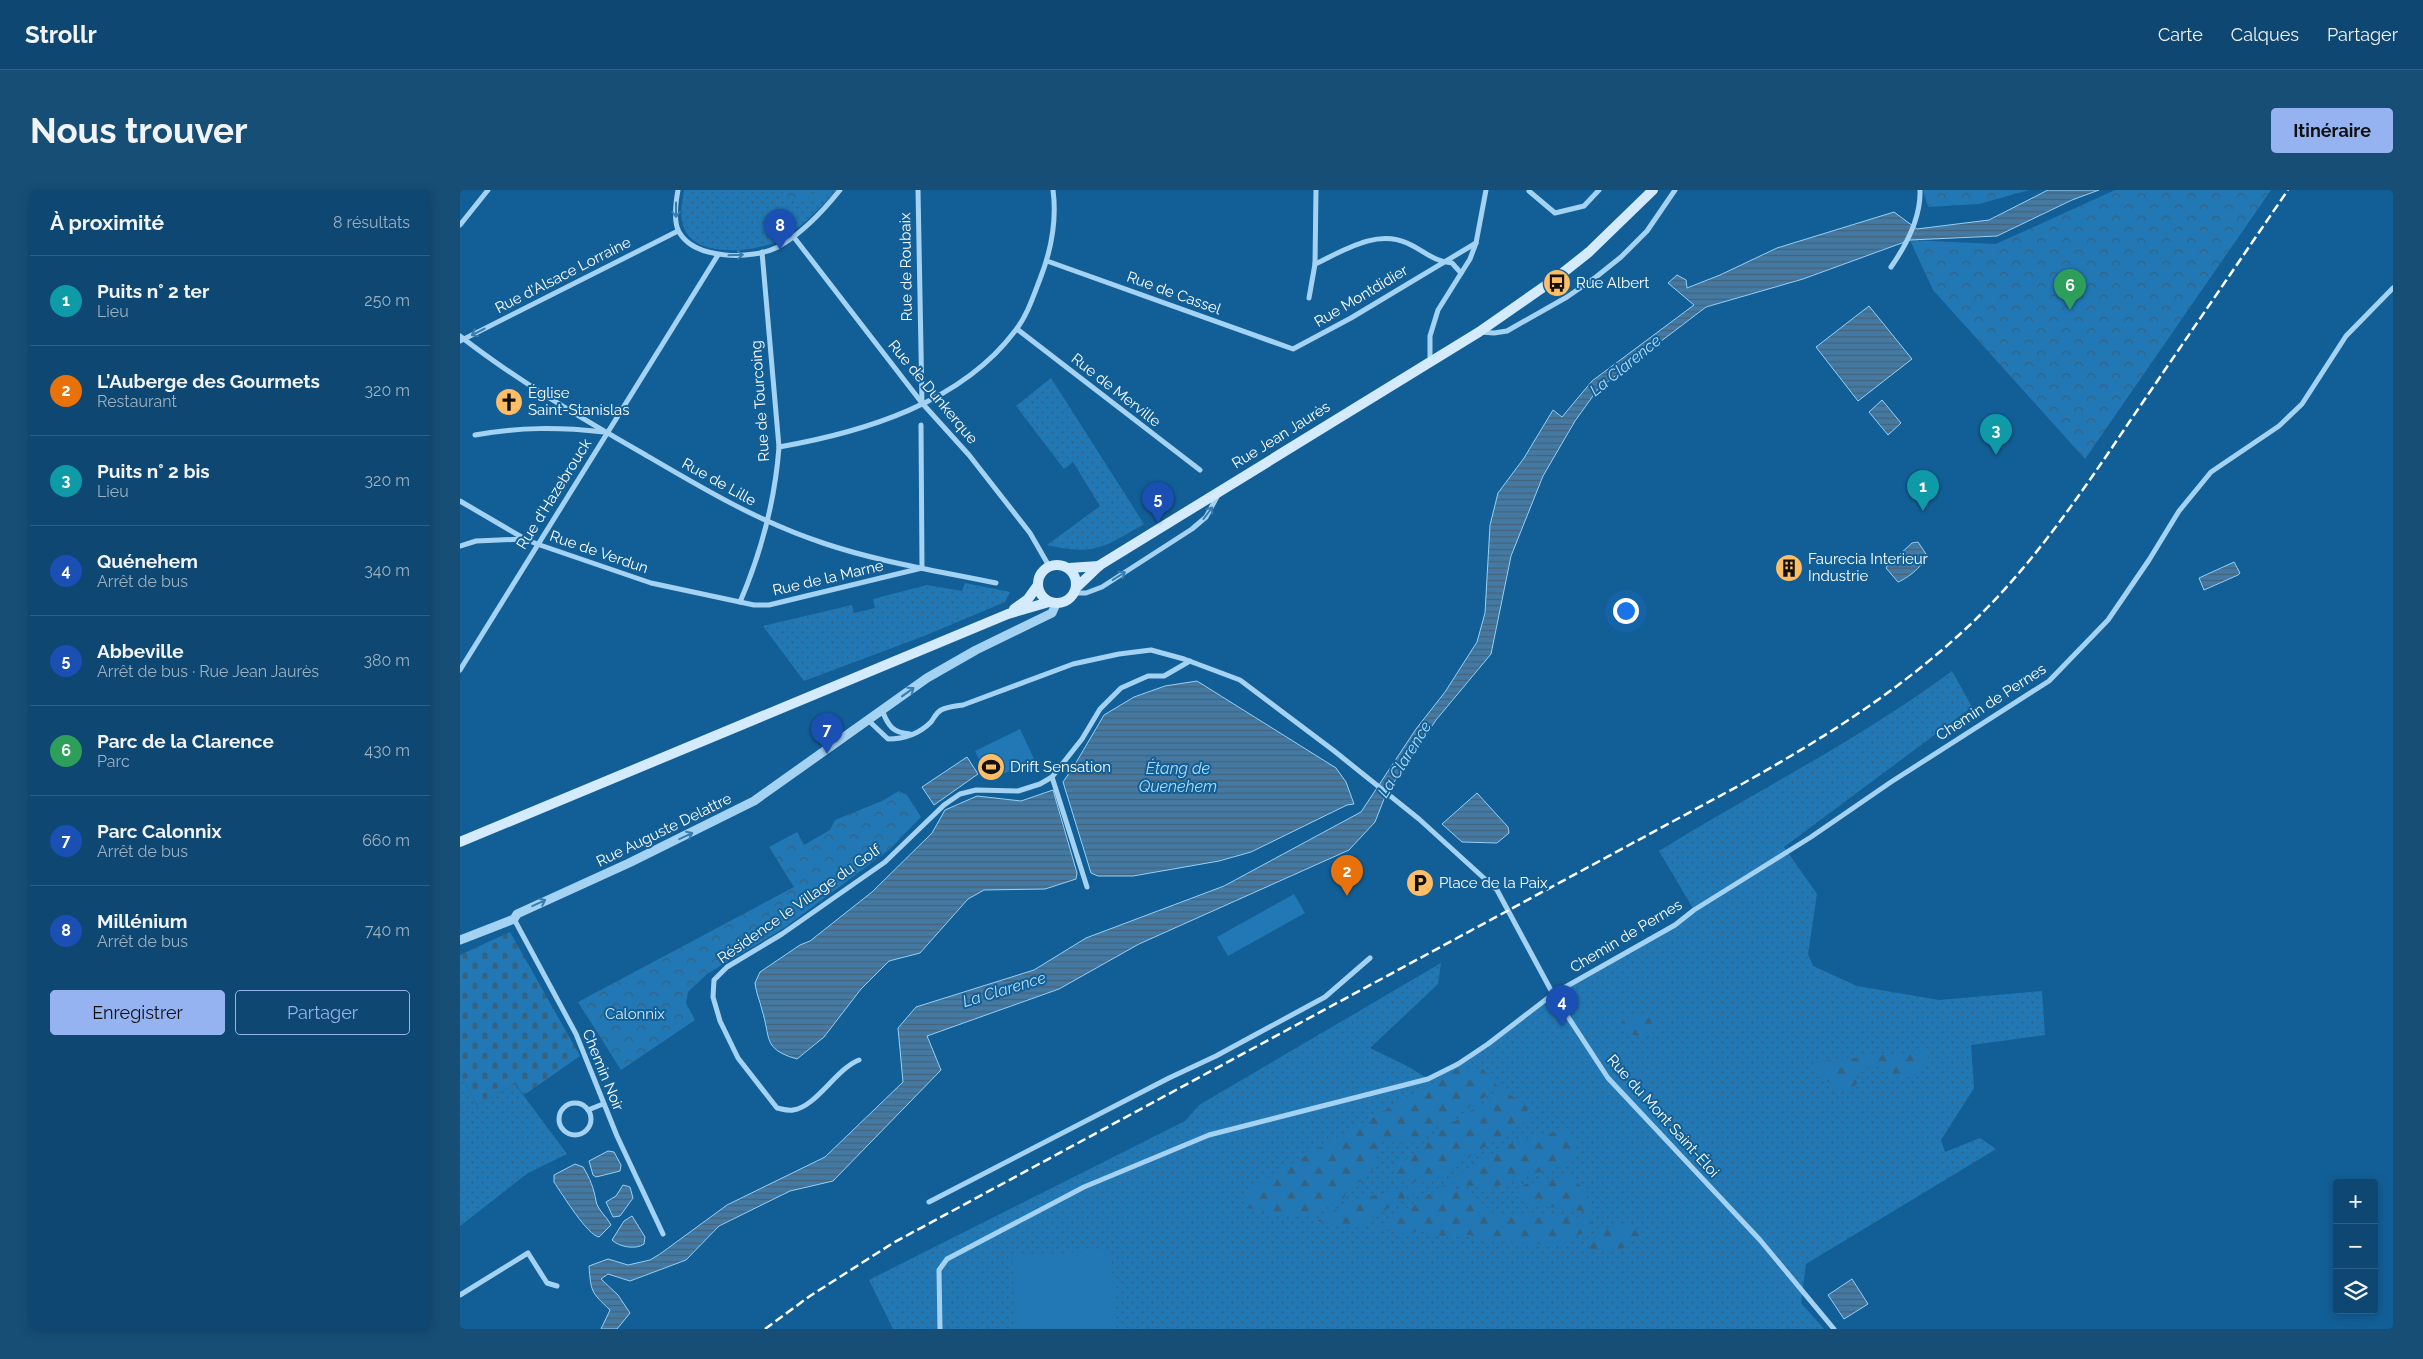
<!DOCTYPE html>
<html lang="fr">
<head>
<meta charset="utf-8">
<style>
  :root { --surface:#0e4771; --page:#174e76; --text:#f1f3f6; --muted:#9bb2c3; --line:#2e5f84; --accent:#95b2f1 }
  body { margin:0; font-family:Raleway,sans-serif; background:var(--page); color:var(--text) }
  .controls { position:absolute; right:15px; bottom:15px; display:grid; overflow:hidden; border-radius:5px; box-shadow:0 2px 12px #0003 }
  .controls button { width:45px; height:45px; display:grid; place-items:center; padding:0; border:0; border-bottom:1px solid var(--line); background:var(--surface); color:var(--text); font:25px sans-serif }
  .you { position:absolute; left:1165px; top:420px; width:18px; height:18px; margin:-12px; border:4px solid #fff; border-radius:50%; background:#1a73e8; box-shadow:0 0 0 8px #1a73e833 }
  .badge { display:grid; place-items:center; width:32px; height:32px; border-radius:50%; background:var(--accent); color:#fff; font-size:16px; font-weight:700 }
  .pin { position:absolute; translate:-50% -41px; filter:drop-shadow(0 1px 2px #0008) }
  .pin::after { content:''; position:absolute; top:26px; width:18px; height:15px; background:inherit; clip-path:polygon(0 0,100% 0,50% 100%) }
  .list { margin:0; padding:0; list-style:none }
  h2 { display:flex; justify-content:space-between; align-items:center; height:65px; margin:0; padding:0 20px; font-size:21px }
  h2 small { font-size:16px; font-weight:400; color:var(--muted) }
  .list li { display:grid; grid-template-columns:32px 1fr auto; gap:15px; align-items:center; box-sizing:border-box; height:90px; padding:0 20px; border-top:1px solid var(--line) }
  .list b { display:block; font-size:19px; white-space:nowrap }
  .list p { margin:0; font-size:16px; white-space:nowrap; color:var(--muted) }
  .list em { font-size:16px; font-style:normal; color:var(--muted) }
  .actions { display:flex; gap:10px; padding:15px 20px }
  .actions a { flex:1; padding:11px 0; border:1px solid var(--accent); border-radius:5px; text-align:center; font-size:18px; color:var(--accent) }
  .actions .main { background:var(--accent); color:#111 }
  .icon { flex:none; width:28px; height:28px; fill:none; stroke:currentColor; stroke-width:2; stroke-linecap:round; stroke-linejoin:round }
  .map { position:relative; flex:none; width:1933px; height:1139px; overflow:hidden; border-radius:5px }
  header { display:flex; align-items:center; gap:30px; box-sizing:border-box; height:70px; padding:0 25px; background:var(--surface); border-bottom:1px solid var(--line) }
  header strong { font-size:24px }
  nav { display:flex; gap:28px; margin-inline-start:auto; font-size:18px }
  .intro { display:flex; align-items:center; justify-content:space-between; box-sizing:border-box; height:120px; padding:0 30px }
  h1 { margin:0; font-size:35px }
  .button { padding:12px 22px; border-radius:5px; background:var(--accent); color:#111; font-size:18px; font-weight:700 }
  main { display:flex; gap:30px; padding:0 30px }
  aside { flex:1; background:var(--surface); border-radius:5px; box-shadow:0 2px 12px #0003 }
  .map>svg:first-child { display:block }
</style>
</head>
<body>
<header>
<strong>Strollr</strong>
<nav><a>Carte</a><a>Calques</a><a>Partager</a></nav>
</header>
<div class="intro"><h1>Nous trouver</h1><a class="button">Itinéraire</a></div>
<main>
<aside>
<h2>À proximité<small>8 résultats</small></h2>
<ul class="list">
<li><span class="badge" style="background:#0f9aa8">1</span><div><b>Puits n° 2 ter</b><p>Lieu</p></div><em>250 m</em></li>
<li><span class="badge" style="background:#e8710a">2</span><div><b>L'Auberge des Gourmets</b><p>Restaurant</p></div><em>320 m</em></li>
<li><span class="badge" style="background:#0f9aa8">3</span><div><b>Puits n° 2 bis</b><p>Lieu</p></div><em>320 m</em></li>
<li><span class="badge" style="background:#1a4fb4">4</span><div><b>Quénehem</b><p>Arrêt de bus</p></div><em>340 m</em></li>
<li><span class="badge" style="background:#1a4fb4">5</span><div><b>Abbeville</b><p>Arrêt de bus · Rue Jean Jaurès</p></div><em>380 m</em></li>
<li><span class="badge" style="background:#2e9e5b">6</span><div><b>Parc de la Clarence</b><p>Parc</p></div><em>430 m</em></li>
<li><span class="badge" style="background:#1a4fb4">7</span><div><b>Parc Calonnix</b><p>Arrêt de bus</p></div><em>660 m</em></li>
<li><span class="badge" style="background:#1a4fb4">8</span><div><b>Millénium</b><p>Arrêt de bus</p></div><em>740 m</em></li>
</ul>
<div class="actions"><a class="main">Enregistrer</a><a>Partager</a></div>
</aside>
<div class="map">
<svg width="1933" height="1139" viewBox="0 0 1933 1139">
  <defs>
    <pattern id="grass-dots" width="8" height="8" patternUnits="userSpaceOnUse" patternTransform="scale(1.25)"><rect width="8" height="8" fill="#2178b5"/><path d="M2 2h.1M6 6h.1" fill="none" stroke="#366280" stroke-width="1.8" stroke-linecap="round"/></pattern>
    <pattern id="forest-firs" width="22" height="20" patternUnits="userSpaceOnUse" patternTransform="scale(1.25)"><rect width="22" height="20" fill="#2178b5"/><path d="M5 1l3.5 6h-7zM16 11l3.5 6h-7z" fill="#366280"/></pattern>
    <pattern id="cemetery-stones" width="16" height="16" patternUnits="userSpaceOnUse" patternTransform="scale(1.25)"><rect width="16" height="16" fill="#2178b5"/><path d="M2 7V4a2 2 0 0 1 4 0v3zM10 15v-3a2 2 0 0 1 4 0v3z" fill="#366280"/></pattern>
    <pattern id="park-crowns" width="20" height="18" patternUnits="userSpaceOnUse" patternTransform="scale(1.25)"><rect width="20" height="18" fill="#2178b5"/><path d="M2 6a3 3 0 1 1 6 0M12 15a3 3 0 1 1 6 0" fill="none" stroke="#366280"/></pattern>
    <pattern id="water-rules" width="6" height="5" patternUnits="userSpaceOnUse" patternTransform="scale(1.25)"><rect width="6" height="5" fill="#4379a2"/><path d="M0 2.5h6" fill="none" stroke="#486277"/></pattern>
  </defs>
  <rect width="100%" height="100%" fill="#125f97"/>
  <!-- grass -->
  <g fill="url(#grass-dots)">
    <path d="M224,0H377C361,17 345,34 326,47C303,62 236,70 224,38C219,26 222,12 224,0Z"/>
    <path d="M591,188L684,334C644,357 635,366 587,355L640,316L613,272L604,279L556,216Z"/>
    <polygon points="505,393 550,402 545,412 464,446 344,491 303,436 392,415 394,423 415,418 413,409 467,395 502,401"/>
    <path d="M1492,481L1512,517L1324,657L1357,704L1348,764L1353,776L1397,796L1479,810L1582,801L1585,845L1511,855L1514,898L1481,950L1485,962L1520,948L1536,959L1346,1074L1341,1113L1364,1139H433L409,1090L725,931L739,915L981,773L978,794L910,858L949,877L968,889C1015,865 1050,831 1094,804C1140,775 1192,754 1234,720L1199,661C1296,601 1399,550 1492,481Z"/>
    <polygon points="0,883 17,915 55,894 107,964 68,983 0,1036"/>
  </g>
  <!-- forest -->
  <g fill="url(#forest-firs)">
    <polygon points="1173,825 1188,826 1196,835 1192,844 1182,847 1163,842 1161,832"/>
    <path d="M1465,861L1468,867L1464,876L1458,878L1452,888L1433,884L1422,877H1410L1396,886L1398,892L1390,901C1371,901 1363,886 1352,872Z"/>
    <path d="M999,878L1023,879L1039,898L952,953H936L919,948C918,977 914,986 888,998L884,1008L855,1024L830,1027L788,1018L781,1009L793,996Z"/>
    <polygon points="1042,900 1066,915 1070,928 972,991 941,992 933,981 933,976 954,964 973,946"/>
    <polygon points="1103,940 1114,951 1113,971 1029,999 987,992 1046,955"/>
    <path d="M1110,986C1123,996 1129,1006 1129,1022L1074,1015L1054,1005V1000L1066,994Z"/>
    <polygon points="984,995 1011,1004 1040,1029 1067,1023 1098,1023 1109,1029 1129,1027 1133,1037 1101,1055 1022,1051 1011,1045 968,1046 961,1040 947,1044 915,1039"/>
    <path d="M964,996L896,1038L857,1031C890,1008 924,1002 964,996Z"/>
    <polygon points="1162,1035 1175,1037 1183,1044 1159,1061 1130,1060 1128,1049 1135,1043"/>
  </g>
  <!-- cemetery -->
  <polygon fill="url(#cemetery-stones)" points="50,742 120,866 64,905 55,894 17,915 0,883 0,765"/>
  <!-- park -->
  <g fill="url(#park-crowns)">
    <polygon points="322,0 353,0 345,12 337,12 326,8"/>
    <polygon points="1463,0 1569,0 1519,14 1468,17"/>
    <polygon points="1655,0 1811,0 1625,269 1473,100 1450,50 1536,54"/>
    <polygon points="439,601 447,605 461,627 430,659 324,738 247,784 228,802 226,813 235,830 161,880 118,812 334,697 309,657 337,642 344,655 370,640 375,630 422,611"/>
  </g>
  <!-- garden -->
  <g fill="#2178b5">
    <polygon points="360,0 370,0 357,13 352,8"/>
    <polygon points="560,539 574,569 529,591 515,561"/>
    <polygon points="834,704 845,723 768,766 757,747"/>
    <polygon points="651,1060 656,1139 556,1139 552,1066"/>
  </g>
  <!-- water -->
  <g fill="url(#water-rules)" stroke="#95d0f6">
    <path d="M1588,0H1639L1612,10L1537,46L1450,50L1343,89L1246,117L1138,199L1115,231L1083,286L1051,366L1031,464L976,530L926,604L915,632L889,660L679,754L599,799L467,846L481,880L373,991L330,1001L259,1036L226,1070L170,1091L148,1084L141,1089L158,1105L170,1123L157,1139H141L150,1120C131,1102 131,1102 129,1076L148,1069L168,1075L190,1070L200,1064L267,1015L365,967L443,892L438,838L456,817L574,780L626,748L764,696L901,622L956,539L985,502L1017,452L1025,423L1030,335L1038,303L1064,268L1093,220L1102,227L1132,191L1234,115L1208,93L1217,85L1226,90L1227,98L1260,85L1317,58L1434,22L1457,39L1529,30Z"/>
    <polygon points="1409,116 1452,169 1398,211 1356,157"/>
    <polygon points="1422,210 1441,233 1428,245 1409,222"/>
    <path d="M1458,352L1466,364C1465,375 1448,388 1438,392L1426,378L1427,376L1452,353Z"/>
    <polygon points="1774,372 1780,383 1778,385 1744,400 1739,388"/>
    <polygon points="737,491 876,578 886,592 894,614 887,615 791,662 759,671 673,686 638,686 631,683 603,592 614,576 644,525 674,507 705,496"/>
    <polygon points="507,567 518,584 474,615 462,597"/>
    <path d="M593,600L617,683L616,689L585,699L524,700L508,709L460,763L429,771L401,799L364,847L337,869C302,859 311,848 302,820C300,811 296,803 295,793L300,782L340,755L350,751L412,702L472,643L485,620L517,606L561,611Z"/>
    <polygon points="1017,603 1048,637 1049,643 1037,653 1002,652 982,634"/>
    <polygon points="148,961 154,962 161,975 160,981 136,987 133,985 129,971"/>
    <path d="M115,974L123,977C130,988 134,999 136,1011C137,1019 147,1027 151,1035L139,1047C128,1046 102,1004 94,992V985Z"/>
    <polygon points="163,995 170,997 173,1008 160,1026 153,1027 146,1012 156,1006"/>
    <path d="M172,1026L185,1047L184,1054C176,1060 159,1057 152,1050L164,1031Z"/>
    <polygon points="1392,1089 1408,1114 1384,1129 1368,1105"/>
  </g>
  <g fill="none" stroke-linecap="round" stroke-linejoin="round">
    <!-- minor -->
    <g stroke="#a4d2f3" stroke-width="5">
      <path d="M218,0C216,11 213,31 219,42C235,70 292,70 318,57C341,44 364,20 380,0"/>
      <polyline points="458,0 462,213"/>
      <polyline points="1069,1 1095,23 1124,16 1139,0"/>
      <polyline points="0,35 28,0"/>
      <polyline points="333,46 462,213 509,265 570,343 589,376"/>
      <polyline points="587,71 833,159 891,128 1016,53"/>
      <path d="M855,74C883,61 916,39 947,53C963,60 974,72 992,73L1001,83"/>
      <path d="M1431,77C1447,54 1461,27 1460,0"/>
      <polyline points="849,108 855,74 856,0"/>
      <polyline points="557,139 740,280"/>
      <polyline points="1020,142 1034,143 1047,141 1107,107 1136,87 1161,67 1187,41 1215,0"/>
      <path d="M0,146C58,191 121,228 184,264C242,298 299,332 363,353C419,372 478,381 536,393"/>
      <polyline points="0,151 218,41"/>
      <polyline points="970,171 970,146 978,120 1010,69 1016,53 1026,0"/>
      <path d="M15,245C60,237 98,237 144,242"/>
      <path d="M319,257C404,242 501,213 555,141C567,126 573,107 580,89C591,61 597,31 593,0"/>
      <polyline points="0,311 65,349 77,354 191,393 294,415 309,415 462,378 461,235"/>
      <polyline points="0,356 16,351 64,349"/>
      <polyline points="615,403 626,403 642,397 732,339 746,327 758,305"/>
      <path d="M280,412C301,363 315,310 319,257L302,62"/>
      <polyline points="0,480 258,65"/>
      <path d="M422,520C428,536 433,543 450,544"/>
      <path d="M409,531L428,549C445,549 459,544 471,532C474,528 476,523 481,520C487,517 496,516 503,515L613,474L659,464L691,460L724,469L780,490L873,560L959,629L1037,700L1093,804L1148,888L1300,1050L1374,1139"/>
      <polyline points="592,587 627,697"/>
      <polyline points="54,729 116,844 157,946 203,1044"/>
      <path d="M399,870C376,879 356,917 333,920C328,921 322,919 317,918L278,868L260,831L253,807L254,790L267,777L322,744L425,672L484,615L500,604L516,600L558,601L580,594L592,587L622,549L640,519L661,498L688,486H704L730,471"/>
      <circle cx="115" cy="929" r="16"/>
      <polyline points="128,920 143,914"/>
      <polyline points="469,1012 709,888 756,866 865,807 910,768"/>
      <polyline points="0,1105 68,1063 87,1093 97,1096"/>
      <polyline points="480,1139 479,1080 487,1069 624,997 749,945 968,889 998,874 1028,854 1093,804 1215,735 1234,720 1351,647 1431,592 1589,491 1648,430 1689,370 1719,321 1751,282 1819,236 1842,214 1886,146 1933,98"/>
    </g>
    <!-- tertiary -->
    <polyline stroke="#a4d2f3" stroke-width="9" points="0,750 54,729 57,724 169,673 294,611 467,488 516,460 592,423 596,414"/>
    <!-- secondary -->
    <g stroke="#d3ebfd" stroke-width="10">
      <circle cx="597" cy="394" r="19"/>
      <polyline points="609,378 639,376"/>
      <polyline points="617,397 640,375 1019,142 1095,89 1129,62 1193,0"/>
      <polyline points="554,419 568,409 578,395"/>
      <polyline points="0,652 548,424 589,412"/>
    </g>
    <!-- rail -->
    <path stroke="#fff" stroke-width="2.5" stroke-dasharray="9 4" stroke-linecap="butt" d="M305,1139L350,1106L433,1053L1282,594C1366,547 1444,498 1514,431C1576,371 1624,299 1672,228C1724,152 1776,76 1828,0"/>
  </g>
  <!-- one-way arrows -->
  <defs><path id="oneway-shaft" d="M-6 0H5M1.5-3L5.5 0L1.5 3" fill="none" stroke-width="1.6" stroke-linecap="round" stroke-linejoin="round" transform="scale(1.25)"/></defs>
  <g stroke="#367cae">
    <use href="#oneway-shaft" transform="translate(216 20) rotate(90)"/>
    <use href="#oneway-shaft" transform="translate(276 65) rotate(-2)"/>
    <use href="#oneway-shaft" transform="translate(18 142) rotate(153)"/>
    <use href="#oneway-shaft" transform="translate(748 323) rotate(-53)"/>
    <use href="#oneway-shaft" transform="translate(659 386) rotate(-32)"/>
    <use href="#oneway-shaft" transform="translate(448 502) rotate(-36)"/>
    <use href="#oneway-shaft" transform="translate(226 646) rotate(-25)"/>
    <use href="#oneway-shaft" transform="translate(79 713) rotate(-25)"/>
  </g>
  <!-- icons -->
  <defs>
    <g id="bus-disc" transform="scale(1.4375)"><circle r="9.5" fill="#ffbe66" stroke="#125f97"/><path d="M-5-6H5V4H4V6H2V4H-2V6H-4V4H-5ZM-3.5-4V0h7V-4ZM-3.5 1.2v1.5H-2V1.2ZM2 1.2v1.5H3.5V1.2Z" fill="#111"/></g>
    <g id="church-disc" transform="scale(1.4375)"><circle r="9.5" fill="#ffbe66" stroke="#125f97"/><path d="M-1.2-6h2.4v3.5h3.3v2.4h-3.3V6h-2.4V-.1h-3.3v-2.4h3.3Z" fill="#111"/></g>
    <g id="building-disc" transform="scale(1.4375)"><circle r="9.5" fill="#ffbe66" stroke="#125f97"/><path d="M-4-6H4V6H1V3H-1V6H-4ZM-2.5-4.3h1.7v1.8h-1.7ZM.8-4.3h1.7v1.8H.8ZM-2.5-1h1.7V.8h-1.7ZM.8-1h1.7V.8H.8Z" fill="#111"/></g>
    <g id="stadium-disc" transform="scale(1.4375)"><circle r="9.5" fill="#ffbe66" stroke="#125f97"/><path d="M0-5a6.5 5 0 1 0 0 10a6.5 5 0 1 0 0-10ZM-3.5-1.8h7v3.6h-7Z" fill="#111"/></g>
    <g id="parking-disc" transform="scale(1.4375)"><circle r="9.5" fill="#ffbe66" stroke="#125f97"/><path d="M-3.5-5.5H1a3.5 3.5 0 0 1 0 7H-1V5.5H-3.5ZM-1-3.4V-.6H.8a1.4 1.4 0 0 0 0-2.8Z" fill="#111"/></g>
  </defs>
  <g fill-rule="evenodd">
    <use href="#bus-disc" x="1097" y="93"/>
    <use href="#church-disc" x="49" y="212"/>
    <use href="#building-disc" x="1329" y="378"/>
    <use href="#stadium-disc" x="531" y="577"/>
    <use href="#parking-disc" x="960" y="693"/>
  </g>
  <g text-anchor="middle" stroke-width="4" stroke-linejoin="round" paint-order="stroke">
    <!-- street labels -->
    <g font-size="15" fill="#fff" stroke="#125f97">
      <text transform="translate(446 77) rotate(-91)" y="5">Rue de Roubaix</text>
      <text transform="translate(103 85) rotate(-27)" y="5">Rue d'Alsace Lorraine</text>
      <text transform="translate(714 103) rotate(20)" y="5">Rue de Cassel</text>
      <text transform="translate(901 106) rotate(-31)" y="5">Rue Montdidier</text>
      <text transform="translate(656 200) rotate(38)" y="5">Rue de Merville</text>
      <text transform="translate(473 202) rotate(50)" y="5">Rue de Dunkerque</text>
      <text transform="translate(300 211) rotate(-94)" y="5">Rue de Tourcoing</text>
      <text transform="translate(821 245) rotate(-32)" y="5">Rue Jean Jaurès</text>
      <text transform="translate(259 292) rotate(29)" y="5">Rue de Lille</text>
      <text transform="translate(94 304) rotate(-58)" y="5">Rue d'Hazebrouck</text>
      <text transform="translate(139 362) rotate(19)" y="5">Rue de Verdun</text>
      <text transform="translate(368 388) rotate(-13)" y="5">Rue de la Marne</text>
      <text transform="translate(1531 512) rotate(-33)" y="5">Chemin de Pernes</text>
      <text transform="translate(204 640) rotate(-26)" y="5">Rue Auguste Delattre</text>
      <text transform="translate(339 714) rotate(-35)" y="5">Résidence le Village du Golf</text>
      <text transform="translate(1166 746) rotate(-31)" y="5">Chemin de Pernes</text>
      <text transform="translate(143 880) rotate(68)" y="5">Chemin Noir</text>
      <text transform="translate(1203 926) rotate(48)" y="5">Rue du Mont Saint-Éloi</text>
    </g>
    <!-- poi labels -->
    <g font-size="15" fill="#fff" stroke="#125f97" text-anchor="start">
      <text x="1116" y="98">Rue Albert</text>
      <text x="68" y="208">Église<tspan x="68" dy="17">Saint-Stanislas</tspan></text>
      <text x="1348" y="374">Faurecia Interieur<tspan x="1348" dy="17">Industrie</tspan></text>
      <text x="550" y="582">Drift Sensation</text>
      <text x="979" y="698">Place de la Paix</text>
    </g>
    <!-- park labels -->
    <g font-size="15" fill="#cce9fd" stroke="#125f97">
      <text x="175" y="829">Calonnix</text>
    </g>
    <!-- water labels -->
    <g font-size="16" font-style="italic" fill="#b0dcfa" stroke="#125f97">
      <text transform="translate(1165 175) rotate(-39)" y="6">La Clarence</text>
      <text transform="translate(944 569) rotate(-58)" y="6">La Clarence</text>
      <text x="718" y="584">Étang de<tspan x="718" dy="18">Quenehem</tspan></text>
      <text transform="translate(544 799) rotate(-17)" y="6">La Clarence</text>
    </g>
  </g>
</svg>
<div class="controls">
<button>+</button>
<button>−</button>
<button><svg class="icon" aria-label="layers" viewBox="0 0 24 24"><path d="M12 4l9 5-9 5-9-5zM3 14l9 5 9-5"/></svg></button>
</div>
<div class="you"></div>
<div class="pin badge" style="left:1463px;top:321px;background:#0f9aa8">1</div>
<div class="pin badge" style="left:887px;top:706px;background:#e8710a">2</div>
<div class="pin badge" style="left:1536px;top:265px;background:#0f9aa8">3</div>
<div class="pin badge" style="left:1102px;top:836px;background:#1a4fb4">4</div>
<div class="pin badge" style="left:698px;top:333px;background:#1a4fb4">5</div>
<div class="pin badge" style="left:1610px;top:120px;background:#2e9e5b">6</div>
<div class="pin badge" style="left:367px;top:564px;background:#1a4fb4">7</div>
<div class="pin badge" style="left:320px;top:60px;background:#1a4fb4">8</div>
</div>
</main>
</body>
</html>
